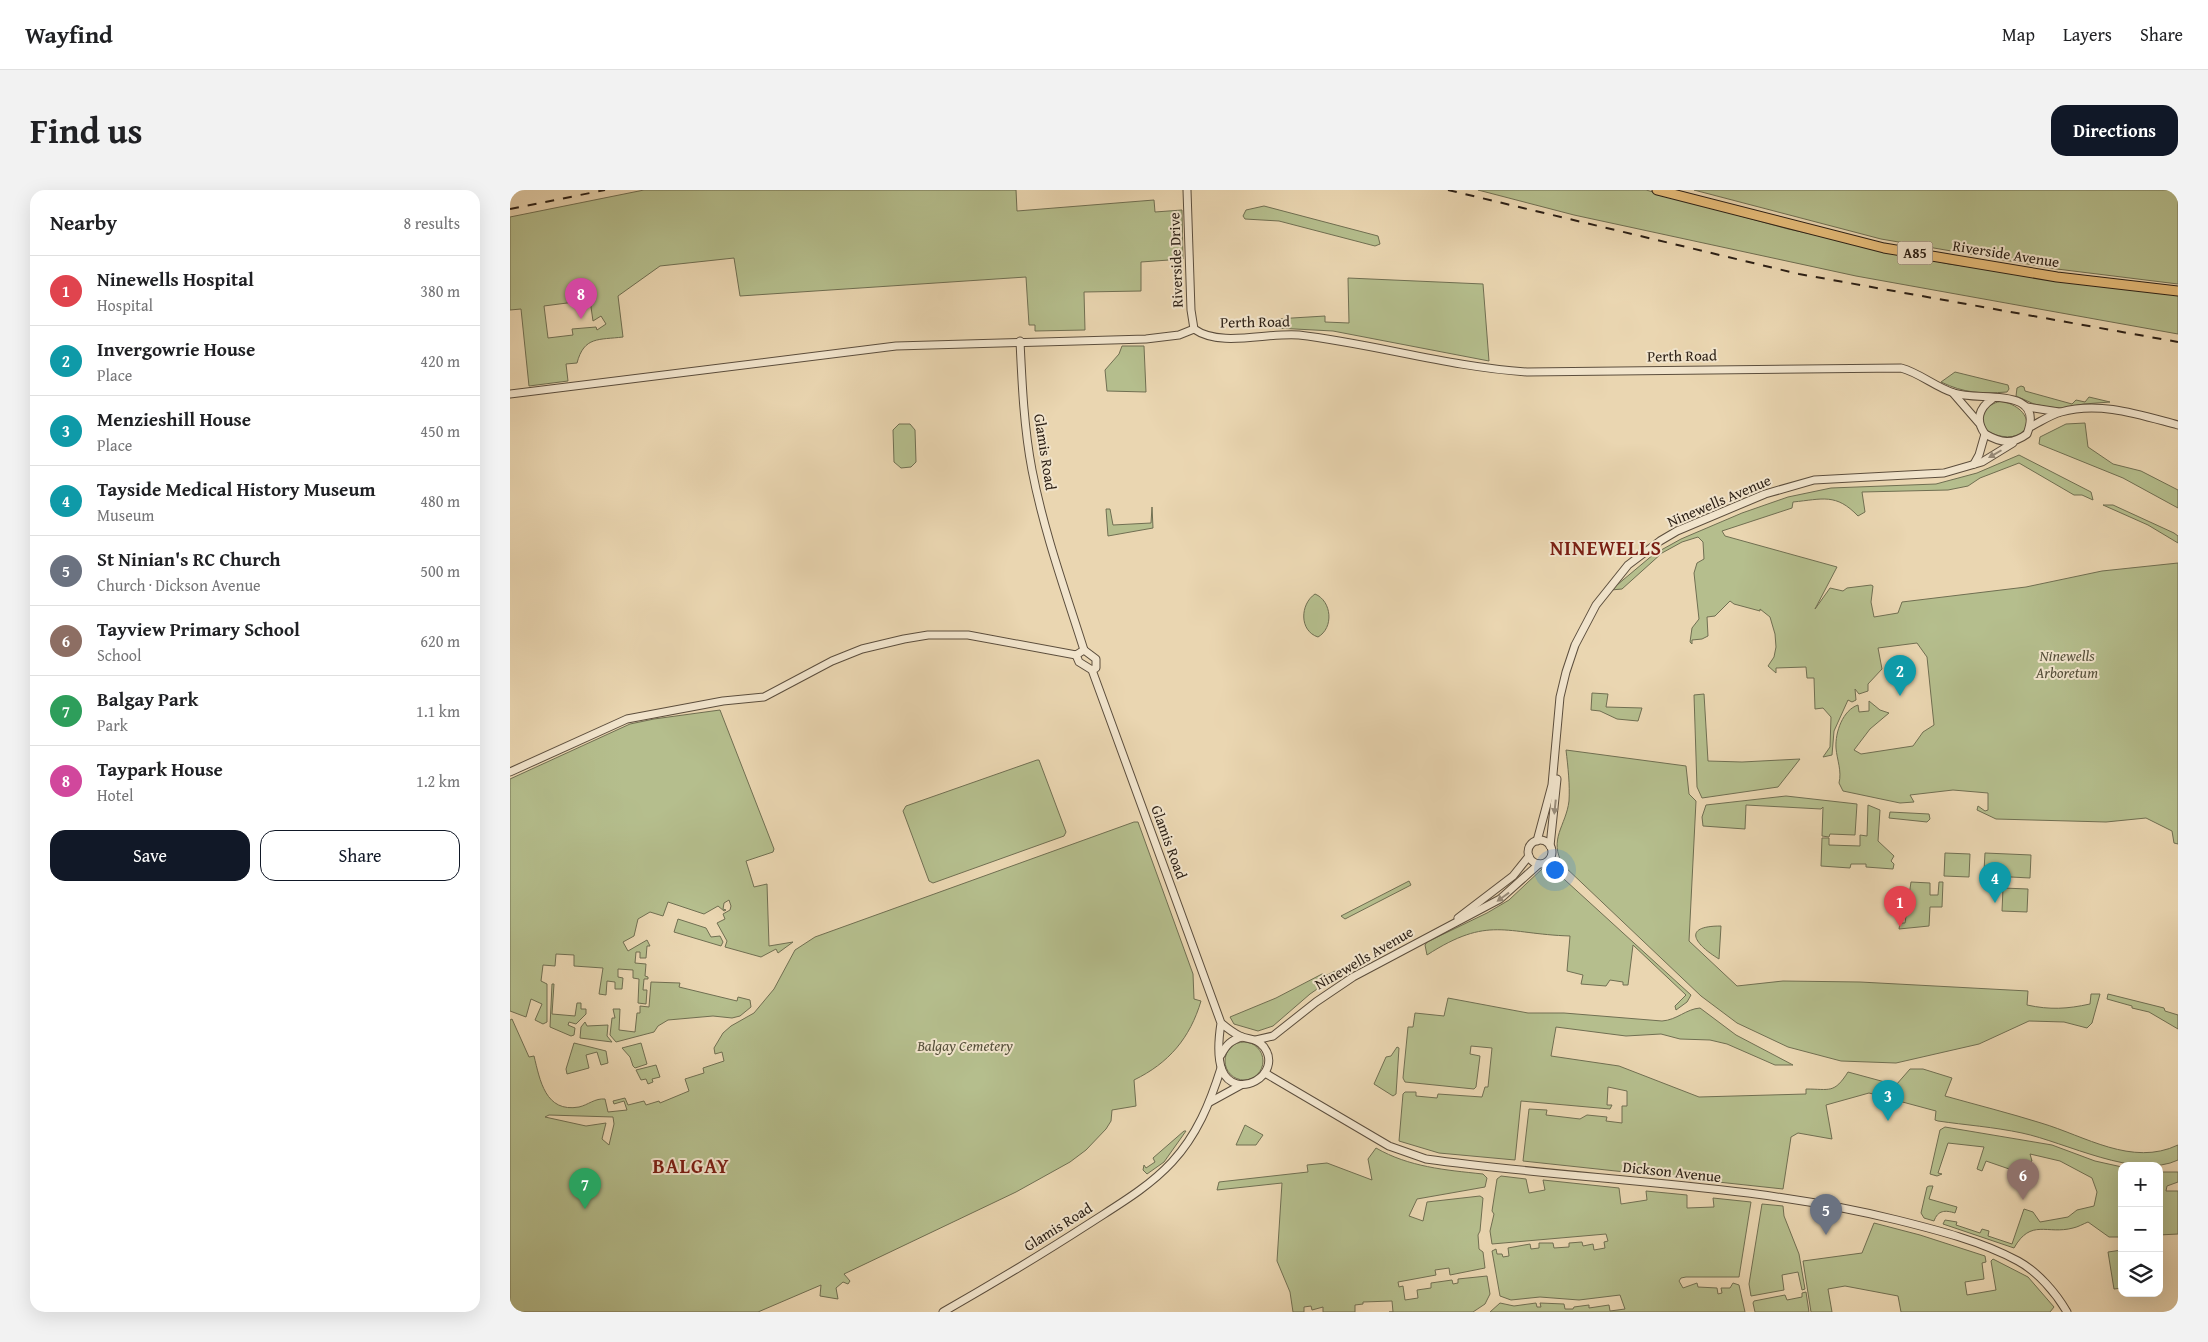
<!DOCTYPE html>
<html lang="en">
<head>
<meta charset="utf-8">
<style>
  :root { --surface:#fff; --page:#f2f2f2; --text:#202124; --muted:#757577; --line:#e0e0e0; --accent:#111827 }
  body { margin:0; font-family:"Gentium Book Plus",serif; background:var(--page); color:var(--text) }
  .controls { position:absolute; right:15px; bottom:15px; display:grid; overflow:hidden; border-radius:10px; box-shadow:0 5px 20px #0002 }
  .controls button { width:45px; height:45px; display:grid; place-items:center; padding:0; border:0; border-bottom:1px solid var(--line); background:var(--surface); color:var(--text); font:25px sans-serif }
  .you { position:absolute; left:1044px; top:679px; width:18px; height:18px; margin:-12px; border:4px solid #fff; border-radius:50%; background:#1a73e8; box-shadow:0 0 0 8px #1a73e833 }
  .badge { display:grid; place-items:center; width:32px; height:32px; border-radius:50%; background:var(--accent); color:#fff; font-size:16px; font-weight:700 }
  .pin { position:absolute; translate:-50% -41px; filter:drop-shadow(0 1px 2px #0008) }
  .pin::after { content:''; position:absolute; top:26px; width:18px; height:15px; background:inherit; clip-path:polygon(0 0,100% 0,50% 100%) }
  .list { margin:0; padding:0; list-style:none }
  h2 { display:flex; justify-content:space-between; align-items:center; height:65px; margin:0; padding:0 20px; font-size:21px }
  h2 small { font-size:16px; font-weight:400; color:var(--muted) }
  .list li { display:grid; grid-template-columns:32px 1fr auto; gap:15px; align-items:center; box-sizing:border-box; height:70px; padding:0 20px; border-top:1px solid var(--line) }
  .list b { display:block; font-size:19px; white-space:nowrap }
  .list p { margin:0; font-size:16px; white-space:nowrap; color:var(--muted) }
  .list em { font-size:16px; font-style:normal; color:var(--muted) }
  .actions { display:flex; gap:10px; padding:15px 20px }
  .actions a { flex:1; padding:11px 0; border:1px solid var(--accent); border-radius:15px; text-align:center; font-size:18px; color:var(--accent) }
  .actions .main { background:var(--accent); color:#fff }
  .icon { flex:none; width:28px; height:28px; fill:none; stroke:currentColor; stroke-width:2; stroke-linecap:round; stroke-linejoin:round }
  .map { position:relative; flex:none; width:1668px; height:1122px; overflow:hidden; border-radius:15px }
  header { display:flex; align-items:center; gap:30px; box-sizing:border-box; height:70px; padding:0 25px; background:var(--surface); border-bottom:1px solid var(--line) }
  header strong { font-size:24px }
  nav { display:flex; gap:28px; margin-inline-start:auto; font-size:18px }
  .intro { display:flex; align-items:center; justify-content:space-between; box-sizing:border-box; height:120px; padding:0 30px }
  h1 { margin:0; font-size:35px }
  .button { padding:12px 22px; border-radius:15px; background:var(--accent); color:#fff; font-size:18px; font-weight:700 }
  main { display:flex; gap:30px; padding:0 30px }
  aside { flex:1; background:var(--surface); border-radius:15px; box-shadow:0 5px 20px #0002 }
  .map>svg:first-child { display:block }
</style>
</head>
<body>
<header>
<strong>Wayfind</strong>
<nav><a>Map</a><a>Layers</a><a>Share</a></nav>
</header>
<div class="intro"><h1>Find us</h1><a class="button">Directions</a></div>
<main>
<aside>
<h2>Nearby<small>8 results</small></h2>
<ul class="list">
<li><span class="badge" style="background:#e0444e">1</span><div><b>Ninewells Hospital</b><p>Hospital</p></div><em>380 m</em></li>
<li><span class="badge" style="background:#0f9aa8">2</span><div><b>Invergowrie House</b><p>Place</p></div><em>420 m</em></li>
<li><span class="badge" style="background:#0f9aa8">3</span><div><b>Menzieshill House</b><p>Place</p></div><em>450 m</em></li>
<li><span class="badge" style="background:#0f9aa8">4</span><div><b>Tayside Medical History Museum</b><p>Museum</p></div><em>480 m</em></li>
<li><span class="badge" style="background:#6b7280">5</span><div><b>St Ninian's RC Church</b><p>Church · Dickson Avenue</p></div><em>500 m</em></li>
<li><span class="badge" style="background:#8d6e63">6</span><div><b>Tayview Primary School</b><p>School</p></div><em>620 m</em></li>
<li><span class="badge" style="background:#2e9e5b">7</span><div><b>Balgay Park</b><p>Park</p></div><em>1.1 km</em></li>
<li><span class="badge" style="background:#d1479c">8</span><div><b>Taypark House</b><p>Hotel</p></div><em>1.2 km</em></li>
</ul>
<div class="actions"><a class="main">Save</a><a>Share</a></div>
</aside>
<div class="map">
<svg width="1668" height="1122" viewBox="0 0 1668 1122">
  <rect width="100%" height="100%" fill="#ead6b1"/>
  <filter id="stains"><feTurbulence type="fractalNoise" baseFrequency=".004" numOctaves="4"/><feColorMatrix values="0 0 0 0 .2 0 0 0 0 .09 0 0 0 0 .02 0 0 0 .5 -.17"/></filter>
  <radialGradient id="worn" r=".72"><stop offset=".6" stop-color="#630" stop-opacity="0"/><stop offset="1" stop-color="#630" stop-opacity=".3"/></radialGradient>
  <!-- green -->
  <g fill="#b5be8d" stroke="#706f52" fill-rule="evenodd">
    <path d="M134,0H506L507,21L644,10L645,22L672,20L673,69L631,72V101L574,102L575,140L525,141V135H519L516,87L230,106L224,68L150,76L108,106L113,147C89,150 74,146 67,173L56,174L58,191L19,196L11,119L0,120V27ZM80,110L83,131L91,126L96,134L87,140L86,137L62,139L63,145L38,148L34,116Z"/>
    <polygon points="968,0 1136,0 1278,39 1439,74 1668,105 1668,144 1346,86 1064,25"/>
    <polygon points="1184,0 1668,0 1668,94 1547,79 1371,49"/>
    <polygon points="754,16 868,46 870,54 865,56 769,31 735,29 733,26 736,20"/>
    <polygon points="838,88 973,94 979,171 823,141 766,138 766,129 815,126 815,132 839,133"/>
    <polygon points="612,156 634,156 636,202 597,201 595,180 609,164"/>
    <path d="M1445,182L1498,195L1499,199L1497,202C1471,204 1454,203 1431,192Z"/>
    <polygon points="1511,196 1514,197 1515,201 1562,214 1566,210 1575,212 1579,207 1600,212 1574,214 1551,218 1538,217 1524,214 1506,206 1507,198"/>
    <path d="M1492,211C1530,221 1521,255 1486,245C1481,243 1476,241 1474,235C1468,222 1480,213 1492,211Z"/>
    <polygon points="1575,233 1578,257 1603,274 1631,281 1668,300 1668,318 1613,288 1529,254 1530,247 1556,234"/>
    <polygon points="389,234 400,234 405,240 406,272 401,277 391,278 384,272 383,240"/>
    <path d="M1509,265L1581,302L1583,310L1572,305H1564L1509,273L1470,288L1458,296L1438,300L1352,302L1355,322L1348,326C1326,303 1313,309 1283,312L1282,318L1212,341L1215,346L1327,377L1305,419L1320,398L1333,401L1337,398L1361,395L1363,396L1361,412L1364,427L1388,423L1392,412L1516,397L1592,381L1668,373V654L1664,653L1662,641L1636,628L1596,632L1486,629L1467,620L1468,616L1475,621L1478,620V603L1443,600L1400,605L1404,612L1390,613L1333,601L1329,593C1332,581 1327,570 1326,558C1325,542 1333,520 1348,515L1349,522L1359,521V511L1370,520L1379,523L1360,539L1344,560L1351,564L1403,556L1413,542L1424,535L1417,467L1407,453L1368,458L1372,479L1358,494V501L1349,504L1345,499L1346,510L1342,512L1338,510L1324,541L1322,565L1313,567L1320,557L1321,527L1313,518L1305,519L1304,488H1297L1296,477L1266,478V483L1258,476L1264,467L1266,457L1265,444L1260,427L1250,419V421L1224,414L1220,411L1205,426L1197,427L1198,446L1192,449L1182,450V454L1180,452L1182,438L1189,429L1184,383L1187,373L1194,369L1193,352L1188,347L1172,352L1152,363L1112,399L1101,400L1144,364L1171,349L1232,323L1278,307L1321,298L1426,294L1467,283Z"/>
    <polygon points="1593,315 1603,315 1664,343 1668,346 1668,353 1638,335"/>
    <polygon points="642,317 643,338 598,346 596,319 600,319 603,335 641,333"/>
    <path d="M805,404C822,411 824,438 808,447C789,441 790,414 805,404Z"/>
    <polygon points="1082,503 1098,504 1096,517 1132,518 1128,531 1107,529 1090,521 1081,520"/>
    <polygon points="1194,504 1198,571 1232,572 1290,569 1268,597 1192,608 1187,597 1184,505"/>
    <polygon points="210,520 264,659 263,662 236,671 244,697 257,694 259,756 283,752 268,763 266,759 251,767 215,757 217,751 207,733 215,729 213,724 220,720 221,716 219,710 214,713 213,719 216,720 214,721 208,716 194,724 158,712 153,726 140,722 128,729 124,746 113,752 118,761 137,750 140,756 137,756 136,768 130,768 130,762 126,762 125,773 136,774 135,786 138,787 138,789 134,789 133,800 137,800 136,814 128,813 129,789 123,788 123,780 108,779 108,787 113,788 112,799 105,799 105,792 97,791 96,805 89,804 93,778 64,776 64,765 46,764 45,776 33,775 31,791 37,794 37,832 33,834 25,830 32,814 21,809 16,827 0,821 0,589 120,534 144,529"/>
    <path d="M1056,560L1176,576L1179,604L1186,611L1179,751L1227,796L1273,791L1350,792L1518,801L1517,815C1540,820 1557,819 1580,814L1581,804H1590L1582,833L1577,838L1554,832L1519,831L1469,854L1386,873L1331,871L1278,857L1227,833L1191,806L1053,675C1038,649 1056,636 1059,611C1060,595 1058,577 1056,560Z"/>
    <polygon points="527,570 529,570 556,642 554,646 423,693 419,691 393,621 396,616"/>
    <polygon points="1276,606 1347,614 1345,645 1320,644 1319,647 1312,646 1313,617 1311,619 1236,615 1235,639 1193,636 1192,627 1196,615"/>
    <polygon points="1358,615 1370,620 1368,651 1384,666 1381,671 1384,674 1383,679 1356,677 1356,674 1341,674 1340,678 1311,676 1312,648 1319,648 1319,655 1350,656 1350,645 1357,646"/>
    <polygon points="1380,622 1419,624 1420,629 1417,632 1379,628"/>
    <path d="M624,632H628L683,784L684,809L691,811C680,848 659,873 624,890L626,916L602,920L601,931L596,939L576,960L560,972L506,1002L334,1084L340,1091L338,1094L333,1092L326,1098L328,1109L310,1106L311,1095L248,1122H0V830L2,829L19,867L24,866C30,890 35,923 69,917C78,915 85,908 95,909L98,922L117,920L114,911L104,914L103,911L115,908L118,915L134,911L136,915L149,911L150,913L179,901L175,889L194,883L193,878L214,871L212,862L205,864L204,858L213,843L221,836L244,823L264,799L285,760L305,747ZM39,925L103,927L104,934L99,955L92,949L96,933L76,936L35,927Z"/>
    <polygon points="1435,663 1460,664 1459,687 1434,686"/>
    <polygon points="1475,663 1521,665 1520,688 1482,686 1482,682 1474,681"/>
    <path d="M1033,678L1044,680L1181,805L1177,812L1166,820L1165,816L1176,805L1123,755L1118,795H1113V792L1100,790L1096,796L1071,794L1073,785L1057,781L1060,746C995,744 979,725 917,765L915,755L917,752L977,723L999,710Z"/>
    <polygon points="899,691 901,695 835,729 831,726"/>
    <polygon points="1401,692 1420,693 1420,705 1428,705 1429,692 1433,692 1432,717 1420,717 1419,736 1389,739 1390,733 1395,733"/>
    <polygon points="1493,698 1518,699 1517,722 1492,721"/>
    <polygon points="168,729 196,738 201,747 210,746 213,752 211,756 164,742"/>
    <path d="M1211,736L1209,769C1186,755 1170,736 1211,736Z"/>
    <polygon points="850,769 851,772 823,788 800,804 763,836 748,841 724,834 720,827 766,808 812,784 817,785"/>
    <polygon points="141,792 170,793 169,797 227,811 228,807 240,810 241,817 230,826 222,828 203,826 158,830 148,836 144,842 106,852 100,845 102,828 105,828 103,819 110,819 109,840 125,842 127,823 130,823 130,816 139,817"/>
    <polygon points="42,794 44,794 42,824 65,826 67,813 71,813 71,819 76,819 76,824 66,834 59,832 58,835 65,838 64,845 61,846 40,837"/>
    <polygon points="1598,804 1654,818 1655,821 1668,825 1668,839 1639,822 1622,818 1622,816 1597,809"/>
    <path d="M938,808L1018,823H1054L1152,831C1167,830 1176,819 1190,818L1226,845L1283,875H1265L1217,854L1200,850L1170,849L1151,844L1116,846L1046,837L1041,866L1109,876L1189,907L1296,904V899C1320,899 1324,904 1338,882L1386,895L1400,879H1413L1442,888L1435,906C1467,915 1499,923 1531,933C1575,946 1622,977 1668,955V970C1627,990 1555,952 1512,943C1484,937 1455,935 1428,931L1425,930L1426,921L1359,903L1316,915L1322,949L1288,943L1281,947L1273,999L1013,971L1019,919L1037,920L1036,925L1070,929L1077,925L1097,927L1096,931L1112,933V916H1117V901L1098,897L1097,915H1102L1100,919L1011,911L1005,970L929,963L889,951L893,904L895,902H906V906L927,908L928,904L972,907L975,897H978L982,858L961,856L960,864L970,866L966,897L964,899L895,892L893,888L898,837H903L905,823L934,826Z"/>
    <polygon points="75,832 77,836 98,835 97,846 102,852 70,848 71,837"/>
    <circle cx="734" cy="871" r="19"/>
    <polygon points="64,853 96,861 98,873 91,875 87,862 76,865 79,878 57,884 56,879"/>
    <polygon points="131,853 137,874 125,878 123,876 120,867 112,858"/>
    <polygon points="887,857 889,858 886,904 883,906 864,894 876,867 881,866"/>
    <polygon points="146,875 150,887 142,889 143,892 138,894 136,889 131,890 126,880"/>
    <polygon points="735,935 753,945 746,955 726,955"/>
    <path d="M1435,937L1542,955L1585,971L1612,977V1047H1599L1578,1032C1573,1034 1568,1037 1563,1038C1537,1045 1521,1028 1504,1058L1433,1034L1435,1030L1447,1032L1446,1035L1470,1043L1472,1039L1479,1041L1478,1046L1502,1054L1514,1019L1523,1022L1530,1032L1558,1027L1567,1020L1584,1016L1587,1002L1582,988L1550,971L1520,964L1522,971L1505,981L1476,971L1472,981L1467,979L1474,957L1438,953L1428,983L1432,984L1427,986L1420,984L1430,940Z"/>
    <polygon points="674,941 676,941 654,972 637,984 633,980 634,975 636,978 645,972 643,968"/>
    <path d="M866,958C899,977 935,980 973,984L977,988L975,997L907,1009L899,1026L913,1031L917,1012L970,1006L973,1008L970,1041L968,1045L969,1059L973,1062L975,1078L940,1085L939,1078L925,1080L926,1085L888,1092L889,1097L893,1096L895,1110L908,1108L907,1100L921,1098V1093L942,1090L943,1094L948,1093V1089L977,1086L980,1104L975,1114L963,1122H879H883L882,1111L853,1112V1114L845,1115V1122H813V1117L802,1120L801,1116L794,1117V1122H783L780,1102L767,1071L772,993L707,1000L709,992L798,982L797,975L817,973L862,990L858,969Z"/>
    <polygon points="1649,982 1668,982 1668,992 1657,996 1656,1001 1668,1001 1668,1044 1649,1045"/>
    <polygon points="991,986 1016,989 1019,1003 1035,1000 1033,990 1109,998 1111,1014 1137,1010 1136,1001 1177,1005 1177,1018 1204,1017 1203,1008 1241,1012 1229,1087 1176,1087 1171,1088 1169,1091 1173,1098 1187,1093 1188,1097 1207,1098 1208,1104 1212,1103 1211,1098 1220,1098 1223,1093 1229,1095 1235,1122 980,1122 990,1113 1004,1116 1026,1113 1027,1117 1031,1117 1030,1113 1054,1114 1055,1119 1063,1119 1064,1117 1079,1115 1079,1118 1099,1115 1100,1121 1115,1119 1110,1105 1069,1110 1030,1107 1001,1110 990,1106 982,1061 986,1059 987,1064 992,1064 993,1067 999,1066 998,1058 1020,1054 1021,1059 1029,1058 1029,1053 1043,1053 1044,1058 1059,1057 1059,1053 1072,1052 1073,1056 1083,1054 1084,1060 1095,1058 1094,1052 1098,1051 1096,1044 982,1054 980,1041 984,1024 982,1021 987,989"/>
    <path d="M1419,996H1423L1419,1009L1447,1017L1445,1023C1435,1020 1428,1020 1424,1031L1414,1028L1411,1023L1417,997Z"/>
    <polygon points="1252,1014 1273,1016 1274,1026 1289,1064 1295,1099 1292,1100 1288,1082 1272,1085 1274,1100 1241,1106 1239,1094"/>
    <polygon points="1364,1033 1410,1045 1475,1066 1476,1072 1472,1073 1474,1089 1455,1092 1457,1105 1486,1100 1481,1071 1483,1069 1518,1087 1544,1117 1540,1122 1391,1122 1388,1106 1335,1096 1318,1099 1322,1122 1301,1122 1293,1071 1352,1063"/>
    <polygon points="1612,1060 1612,1098 1604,1099 1598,1062"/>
    <polygon points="1296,1102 1299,1122 1245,1122 1243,1113 1244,1111 1275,1105 1277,1110 1292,1107 1292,1103"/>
  </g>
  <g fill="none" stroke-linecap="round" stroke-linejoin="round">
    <!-- minor casing -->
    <g stroke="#5c4e3d" stroke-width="9">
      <g id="minor">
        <polyline points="677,0 681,120 684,139"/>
        <path d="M684,139C711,158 757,142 789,145C865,154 940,177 1017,182L1391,178C1410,183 1425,197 1444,203C1469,212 1536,195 1517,244C1502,255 1491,253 1475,244C1465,230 1469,218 1482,209"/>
        <path d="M510,151C512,194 514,238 522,280C534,342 555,400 574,460"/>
        <polyline points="1443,203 1469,233"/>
        <polyline points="0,204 386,156 636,149 669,145 684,139"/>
        <polyline points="1517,217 1549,222"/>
        <path d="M1520,237C1530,232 1540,225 1551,222C1590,211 1630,225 1668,235"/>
        <polyline points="1464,274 1469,265 1475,244"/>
        <path d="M566,465L569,472L582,480L711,833C709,846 707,867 712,880C725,912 774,885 754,857C747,848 739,850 730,846C723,843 717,838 711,833"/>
        <polyline points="566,465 574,460 586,469 586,478 582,480"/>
        <polyline points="0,582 117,529 213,511 254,507 322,471 352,459 394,449 418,445 458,445 566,465"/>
        <circle cx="1030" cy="662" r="12"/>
        <polyline points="1027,651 1042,595 1050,507 1056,482 1065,455 1086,415 1118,375 1150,351 1167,341 1255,304 1304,290 1434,283 1472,272 1503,253"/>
        <polyline points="1040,656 1047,589"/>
        <polyline points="948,728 1003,686 1019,666"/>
        <polyline points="746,850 763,846 806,812 843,787 990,709 1029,674"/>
        <path d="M711,865C716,855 721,850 732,847"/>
        <path d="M755,883L879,956L916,969C1072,991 1234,992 1387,1030C1427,1040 1471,1051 1508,1071C1528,1082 1546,1103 1557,1122"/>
        <polyline points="700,912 731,895"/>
        <path d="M433,1122C482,1094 529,1066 577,1035C606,1016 638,998 662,972C687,945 700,913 711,878"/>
      </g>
    </g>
    <!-- major casing -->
    <g stroke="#2c2016" stroke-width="11">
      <polyline id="major" points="1147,0 1374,58 1547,87 1668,101"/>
    </g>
    <!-- minor -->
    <use href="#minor" stroke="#f1e4cc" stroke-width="7"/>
    <!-- major -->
    <use href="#major" stroke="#e5bb78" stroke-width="9"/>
    <!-- rail -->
    <g stroke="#2c2016" stroke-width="2" stroke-dasharray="9 9" stroke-linecap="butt">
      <polyline points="938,0 1289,84 1668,152"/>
      <polyline points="0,19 95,0"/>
    </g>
  </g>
  <!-- one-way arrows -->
  <defs><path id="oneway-solid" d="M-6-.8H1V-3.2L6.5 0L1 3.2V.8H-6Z" transform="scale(1.25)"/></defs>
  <g fill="#988c7a">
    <use href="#oneway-solid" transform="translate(1485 264) rotate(150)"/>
    <use href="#oneway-solid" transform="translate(1045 617) rotate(96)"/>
    <use href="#oneway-solid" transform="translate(993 707) rotate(144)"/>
  </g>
  <g text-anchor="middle" stroke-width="4" stroke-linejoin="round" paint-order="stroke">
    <!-- shield labels -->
    <rect fill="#f1e4cc" stroke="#675b4d" stroke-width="1" x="1387.5" y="51.5" width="35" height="23" rx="4"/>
    <g font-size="14" font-weight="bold" fill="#2c2016">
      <text x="1405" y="68">A85</text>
    </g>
    <!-- street labels -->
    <g font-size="15" fill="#2c2016" stroke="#f1e4cc">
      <text transform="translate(1496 64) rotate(9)" y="5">Riverside Avenue</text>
      <text transform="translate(666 70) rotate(-92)" y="5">Riverside Drive</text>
      <text transform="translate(745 132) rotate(-1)" y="5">Perth Road</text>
      <text transform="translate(1172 166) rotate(-1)" y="5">Perth Road</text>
      <text transform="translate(535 262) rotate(81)" y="5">Glamis Road</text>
      <text transform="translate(1209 311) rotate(-23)" y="5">Ninewells Avenue</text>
      <text transform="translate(659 652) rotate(70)" y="5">Glamis Road</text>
      <text transform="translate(854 768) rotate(-30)" y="5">Ninewells Avenue</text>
      <text transform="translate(1162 982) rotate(6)" y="5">Dickson Avenue</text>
      <text transform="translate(548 1037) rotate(-32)" y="5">Glamis Road</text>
    </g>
    <!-- park labels -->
    <g font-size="15" font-style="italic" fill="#554f3a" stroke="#f1e4cc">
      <text x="1557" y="471">Ninewells<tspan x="1557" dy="17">Arboretum</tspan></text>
      <text x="455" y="861">Balgay Cemetery</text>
    </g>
    <!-- district labels -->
    <g font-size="20" font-weight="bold" letter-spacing="1" fill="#7a1f14" stroke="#f1e4cc">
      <text x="1096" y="365">NINEWELLS</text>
      <text x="181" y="983">BALGAY</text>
    </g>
  </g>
  <rect width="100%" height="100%" filter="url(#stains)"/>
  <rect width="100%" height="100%" fill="url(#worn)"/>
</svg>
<div class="controls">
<button>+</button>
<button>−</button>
<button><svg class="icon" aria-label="layers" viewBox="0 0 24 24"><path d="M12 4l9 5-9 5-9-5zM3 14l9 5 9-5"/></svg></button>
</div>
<div class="you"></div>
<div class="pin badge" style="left:1390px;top:737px;background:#e0444e">1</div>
<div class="pin badge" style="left:1390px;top:506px;background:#0f9aa8">2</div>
<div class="pin badge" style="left:1378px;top:931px;background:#0f9aa8">3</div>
<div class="pin badge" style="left:1485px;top:713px;background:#0f9aa8">4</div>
<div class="pin badge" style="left:1316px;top:1045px;background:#6b7280">5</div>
<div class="pin badge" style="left:1513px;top:1010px;background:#8d6e63">6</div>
<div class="pin badge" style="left:75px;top:1019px;background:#2e9e5b">7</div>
<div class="pin badge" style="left:71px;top:129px;background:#d1479c">8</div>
</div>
</main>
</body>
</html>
